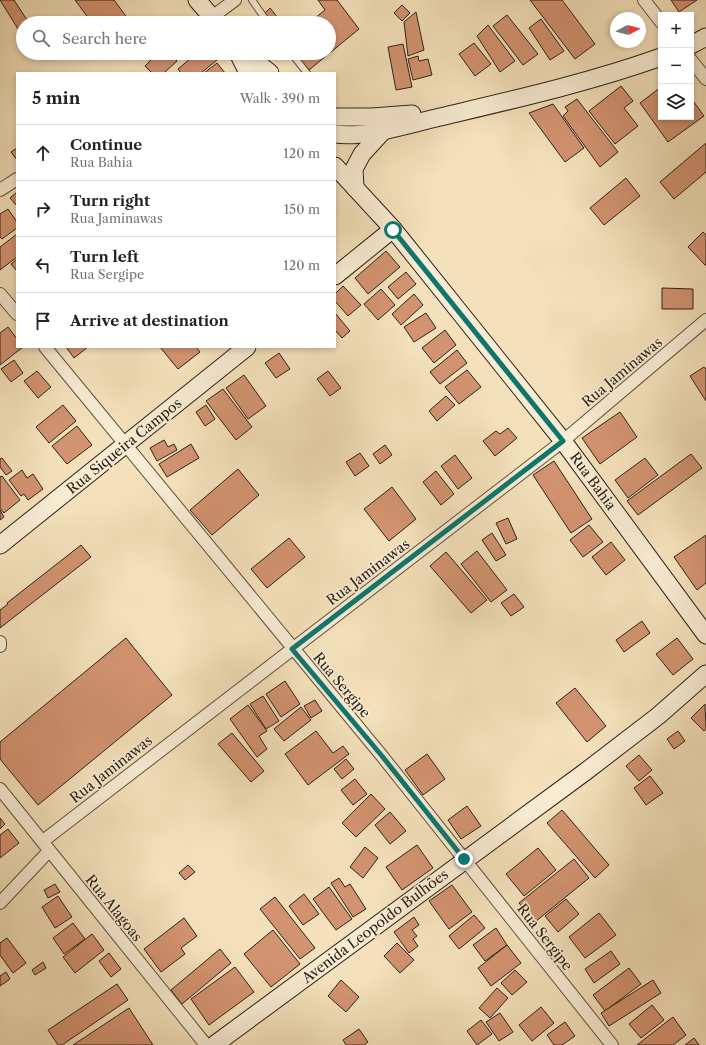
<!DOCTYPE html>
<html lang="en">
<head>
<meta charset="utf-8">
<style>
  :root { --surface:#fff; --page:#f2f2f2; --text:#222; --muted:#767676; --line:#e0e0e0 }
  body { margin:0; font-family:"Libre Caslon Text",serif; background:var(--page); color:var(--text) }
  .controls { position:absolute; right:12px; top:12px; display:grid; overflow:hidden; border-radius:0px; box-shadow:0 2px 6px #0003 }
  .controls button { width:36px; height:36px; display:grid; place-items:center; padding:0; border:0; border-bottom:1px solid var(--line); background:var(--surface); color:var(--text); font:20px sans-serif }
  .compass { position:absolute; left:610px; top:12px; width:36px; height:36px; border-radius:50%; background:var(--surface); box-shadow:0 2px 6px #0003; rotate:83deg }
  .stop { position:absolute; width:12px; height:12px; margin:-9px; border:3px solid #0f766e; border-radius:50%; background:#fff }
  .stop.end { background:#0f766e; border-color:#fff; box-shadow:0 1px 4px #0008 }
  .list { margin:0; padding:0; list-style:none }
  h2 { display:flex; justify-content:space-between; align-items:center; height:52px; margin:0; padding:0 16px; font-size:17px }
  h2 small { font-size:13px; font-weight:400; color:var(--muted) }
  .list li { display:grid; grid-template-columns:26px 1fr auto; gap:12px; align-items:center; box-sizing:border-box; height:56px; padding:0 16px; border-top:1px solid var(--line) }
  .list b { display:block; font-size:15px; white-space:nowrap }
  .list p { margin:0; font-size:13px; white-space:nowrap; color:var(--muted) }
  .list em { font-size:13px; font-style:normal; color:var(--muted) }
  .icon { flex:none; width:22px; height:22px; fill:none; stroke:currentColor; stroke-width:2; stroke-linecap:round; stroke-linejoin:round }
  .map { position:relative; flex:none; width:706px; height:1045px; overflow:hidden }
  .search { position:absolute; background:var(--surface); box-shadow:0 2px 6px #0003; left:16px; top:16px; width:320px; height:44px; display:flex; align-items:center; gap:10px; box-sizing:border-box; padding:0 14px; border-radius:22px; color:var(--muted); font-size:15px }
  .panel { position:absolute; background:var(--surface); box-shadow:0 2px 6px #0003; left:16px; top:72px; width:320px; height:276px; border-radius:0px }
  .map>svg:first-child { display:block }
</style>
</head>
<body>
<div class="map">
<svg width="706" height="1045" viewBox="0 0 706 1045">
  <rect width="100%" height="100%" fill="#f4e1bb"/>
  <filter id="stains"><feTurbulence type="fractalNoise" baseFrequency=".005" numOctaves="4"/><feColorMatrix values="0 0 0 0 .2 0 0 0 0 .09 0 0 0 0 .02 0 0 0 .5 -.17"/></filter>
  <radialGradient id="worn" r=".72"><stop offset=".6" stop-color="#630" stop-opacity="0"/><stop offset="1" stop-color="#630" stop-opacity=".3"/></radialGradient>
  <!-- building -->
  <g fill="#d29371" stroke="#2e2118">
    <polygon points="0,0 14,0 29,23 23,23 23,37"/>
    <polygon points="75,0 114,0 131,23 92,23"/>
    <polygon points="318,0 337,0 359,29 309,70 295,53 329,53 329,23 309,23 325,10"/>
    <polygon points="530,0 562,0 595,44 575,59"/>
    <polygon points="671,0 697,0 679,12"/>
    <polygon points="402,5 410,13 402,21 394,13"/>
    <polygon points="270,8 282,23 271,23 264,14"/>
    <polygon points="416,12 424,50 408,56 404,22"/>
    <polygon points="507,15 538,54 523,65 493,26"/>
    <polygon points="541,19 564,51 550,60 529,28"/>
    <polygon points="488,25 515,61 500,72 477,36"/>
    <polygon points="474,43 491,64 475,76 459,54"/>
    <polygon points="403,44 412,87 396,90 388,47"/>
    <polygon points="158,53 169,53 177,61 164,73 152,73 145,66"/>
    <polygon points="197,53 211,53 217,60 201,73 181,73 178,69"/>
    <polygon points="418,56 419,61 428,59 432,75 413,80 408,59"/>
    <polygon points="217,63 225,73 204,73"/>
    <polygon points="621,86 633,101 624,108 638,126 615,144 589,111"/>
    <polygon points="661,87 661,117 691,117 691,98 704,116 668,142 640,103"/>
    <polygon points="577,99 618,152 600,167 563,116 568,111 565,107"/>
    <polygon points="553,104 584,148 565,162 529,113"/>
    <polygon points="706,143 706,172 674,199 660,182"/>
    <polygon points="17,148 17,160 11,152"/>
    <polygon points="626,178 640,196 604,225 590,208"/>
    <polygon points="17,192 17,206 10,198"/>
    <polygon points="8,209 17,222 17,228 2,239 0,237 0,214"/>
    <polygon points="703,232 706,235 706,266 688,247"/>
    <polygon points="17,234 17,257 0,270 0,247"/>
    <polygon points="386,251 400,267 368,294 355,278"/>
    <polygon points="17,259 17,271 11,264"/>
    <polygon points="406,272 416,284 398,299 388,287"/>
    <polygon points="343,286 361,305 348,316 335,301 335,294"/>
    <polygon points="662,288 693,289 693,309 662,309"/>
    <polygon points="381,289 395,305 378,320 364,304"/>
    <polygon points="414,294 423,305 401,325 392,314"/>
    <polygon points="335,313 350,331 342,338 335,330"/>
    <polygon points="426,313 436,328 414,342 404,327"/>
    <polygon points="8,327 17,339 17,347 23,347 0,365 0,333"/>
    <polygon points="445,330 456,345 434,363 422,348"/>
    <polygon points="66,347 88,347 74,358"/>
    <polygon points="160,347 196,347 200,352 178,369"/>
    <polygon points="457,350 467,363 440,384 430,372"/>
    <polygon points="279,353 290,369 276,378 265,363"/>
    <polygon points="14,360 23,373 11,382 1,369"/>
    <polygon points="704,367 706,369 706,401 690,376"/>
    <polygon points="467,370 481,387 459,404 445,387"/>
    <polygon points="37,371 51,387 38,398 24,381"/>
    <polygon points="328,371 341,388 330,396 317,379"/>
    <polygon points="244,375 266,406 248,419 226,388"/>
    <polygon points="223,389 252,427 236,440 206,401"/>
    <polygon points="446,396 455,405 437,421 429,411"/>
    <polygon points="63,405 76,421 49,443 36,427"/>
    <polygon points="206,405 215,419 205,426 196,412"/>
    <polygon points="620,412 637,437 600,464 582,438"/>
    <polygon points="77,426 92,445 67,464 52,446"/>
    <polygon points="508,428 517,438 495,456 483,441 496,431 500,434"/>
    <polygon points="164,440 168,447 174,444 177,450 157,461 150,448"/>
    <polygon points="191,444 199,458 167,477 159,464"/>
    <polygon points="385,445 392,455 380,464 373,454"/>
    <polygon points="360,453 369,466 355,476 346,462"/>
    <polygon points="691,454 702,468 638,515 627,501"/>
    <polygon points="455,455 472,478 458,489 441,466"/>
    <polygon points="2,458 12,471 6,475 0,467 0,459"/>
    <polygon points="645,458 658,475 628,498 615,480"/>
    <polygon points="554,461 592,519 571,533 533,475"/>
    <polygon points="238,469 259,495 212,535 190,510"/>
    <polygon points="22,470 27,478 33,474 43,489 28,500 24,494 21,496 9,480"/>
    <polygon points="436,471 454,494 441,505 423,482"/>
    <polygon points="2,476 20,500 4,513 0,508 0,477"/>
    <polygon points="392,487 416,519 389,541 364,509"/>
    <polygon points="0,510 4,517 0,520"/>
    <polygon points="508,518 517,539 506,544 496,523"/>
    <polygon points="589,525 603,542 583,557 570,540"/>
    <polygon points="492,533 506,555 496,561 482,540"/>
    <polygon points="706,535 706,583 697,590 674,557"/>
    <polygon points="289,538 305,557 267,588 251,569"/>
    <polygon points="611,542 625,560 606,575 592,557"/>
    <polygon points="81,545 91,557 0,628 0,610 8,604 7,603"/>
    <polygon points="477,551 507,590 491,602 461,564"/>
    <polygon points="446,552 487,600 471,613 430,566"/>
    <polygon points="514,594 524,607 511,616 501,603"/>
    <polygon points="642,621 650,633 624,652 616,640"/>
    <polygon points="126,638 172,695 38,805 0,759 0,742"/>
    <polygon points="677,638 693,659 673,675 656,654"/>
    <polygon points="285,681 300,704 281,717 266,694"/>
    <polygon points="575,688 606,726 587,742 556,703"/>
    <polygon points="263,696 279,721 266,729 250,704"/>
    <polygon points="315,700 322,711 311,718 304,706"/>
    <polygon points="705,704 706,729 704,731 691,718"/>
    <polygon points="248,705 267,731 259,736 267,749 257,757 230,719"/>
    <polygon points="301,707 311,720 284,741 274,729"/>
    <polygon points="316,731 333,753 343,746 349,754 308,785 285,754"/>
    <polygon points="678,731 685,741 674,749 667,739"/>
    <polygon points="232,733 264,771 251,782 218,744"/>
    <polygon points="427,754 445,779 423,795 405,770"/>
    <polygon points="639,755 652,770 639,781 626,766"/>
    <polygon points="346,759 354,769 342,779 334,769"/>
    <polygon points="650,776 663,793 646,805 634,788"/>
    <polygon points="355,779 367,794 353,805 341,790"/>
    <polygon points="371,794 385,809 356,837 342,823"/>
    <polygon points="467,806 481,826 461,839 448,820"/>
    <polygon points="562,810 609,865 595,878 547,823"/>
    <polygon points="390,812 406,831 390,844 375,825"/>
    <polygon points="0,818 5,824 0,829"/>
    <polygon points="8,829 19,843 0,858 0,835"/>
    <polygon points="417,845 433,868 402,890 386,867"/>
    <polygon points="365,847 378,858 363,878 350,867"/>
    <polygon points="538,848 556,870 524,896 506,874"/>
    <polygon points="574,859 589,878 535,922 519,903"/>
    <polygon points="188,865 195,872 185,880 179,873"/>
    <polygon points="339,878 345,887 350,884 366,909 353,917 331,883"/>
    <polygon points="55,884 60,892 48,898 44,890"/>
    <polygon points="452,885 472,912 449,929 429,901"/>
    <polygon points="329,887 352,919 336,930 313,899"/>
    <polygon points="304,894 319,914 303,925 289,906"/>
    <polygon points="58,896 72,917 55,928 42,907"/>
    <polygon points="275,897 315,948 300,959 260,909"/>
    <polygon points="566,899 579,914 558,932 545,916"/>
    <polygon points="599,913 616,935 585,958 569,937"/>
    <polygon points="474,915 485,928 459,949 449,936"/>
    <polygon points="414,917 419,925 412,930 417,936 413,939 418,946 409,953 394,932"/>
    <polygon points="184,918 197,936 181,948 185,954 161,972 144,949"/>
    <polygon points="73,923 85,939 64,954 53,938"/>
    <polygon points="496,928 507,945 485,961 473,945"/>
    <polygon points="273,930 300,964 271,987 244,954"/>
    <polygon points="92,934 104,950 75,973 63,957"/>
    <polygon points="7,938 26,963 13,973 0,955 0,943"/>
    <polygon points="397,943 414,960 400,973 384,956"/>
    <polygon points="507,945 521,963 491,986 478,968"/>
    <polygon points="220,949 231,963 182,1004 171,990"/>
    <polygon points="611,951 620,964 594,983 585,969"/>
    <polygon points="109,953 121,969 111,977 99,961"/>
    <polygon points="43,962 46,968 35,975 32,970"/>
    <polygon points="235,967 254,992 209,1025 191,999"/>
    <polygon points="629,968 641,984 605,1011 593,995"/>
    <polygon points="515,970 527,982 512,995 501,983"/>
    <polygon points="6,972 10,979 0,986 0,976"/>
    <polygon points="341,980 359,997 346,1012 328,996"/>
    <polygon points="653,980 661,993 609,1026 601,1013"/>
    <polygon points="117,984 128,1000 62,1045 58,1045 48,1030"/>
    <polygon points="497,988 508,998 490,1018 479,1008"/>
    <polygon points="652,1005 664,1020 641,1038 629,1024"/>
    <polygon points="541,1007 554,1023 532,1041 519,1025"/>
    <polygon points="129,1008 153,1045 73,1045"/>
    <polygon points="500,1013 513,1032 499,1041 486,1022"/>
    <polygon points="673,1017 686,1035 673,1045 637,1045"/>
    <polygon points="481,1020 492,1034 477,1045 467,1031"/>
    <polygon points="565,1022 575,1036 562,1045 554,1045 547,1035"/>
    <polygon points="359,1029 368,1042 364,1045 346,1045 343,1040"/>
    <polygon points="694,1038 699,1045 685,1045"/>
  </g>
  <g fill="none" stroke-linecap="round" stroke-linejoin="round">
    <!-- lane casing -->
    <g stroke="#605141" stroke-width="8">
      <g id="lane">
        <polyline points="252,0 268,23"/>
        <polyline points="291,53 307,73"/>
      </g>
    </g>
    <!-- street casing -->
    <g stroke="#605141" stroke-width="14">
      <g id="street">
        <polyline points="644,0 661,22"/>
        <polyline points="212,17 235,0"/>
        <polyline points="691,60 706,79"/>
        <polyline points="0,190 17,179"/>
        <polyline points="0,294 17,314"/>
        <polyline points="45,347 382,756 612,1045"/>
        <polyline points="0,646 0,642"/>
        <polyline points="0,789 206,1045"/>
        <polyline points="43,841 563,441 706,320"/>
        <polyline points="0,903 49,851"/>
      </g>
    </g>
    <!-- secondary casing -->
    <g stroke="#2e2118" stroke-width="19">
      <g id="secondary">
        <polyline points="197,0 217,23"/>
        <polyline points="691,45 706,37"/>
        <polyline points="238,53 248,73"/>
        <polyline points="245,53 270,73"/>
        <polyline points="335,117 372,117 412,114"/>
        <path d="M335,134C366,138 406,125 436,118C512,100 588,83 661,57"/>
        <polyline points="335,166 393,229 563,441 706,635"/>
        <polyline points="355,188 354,169 362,154 385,129"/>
        <polyline points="335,276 393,229"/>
        <polyline points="0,545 247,347"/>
        <polyline points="214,1045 585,772 658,716 706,674"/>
      </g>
    </g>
    <!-- lane -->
    <use href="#lane" stroke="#f8ecd3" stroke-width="6"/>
    <!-- street -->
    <use href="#street" stroke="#f8ecd3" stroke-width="12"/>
    <!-- secondary -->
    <use href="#secondary" stroke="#f8ecd3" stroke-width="17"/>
  </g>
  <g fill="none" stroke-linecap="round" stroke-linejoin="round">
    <!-- route -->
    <polyline stroke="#0f766e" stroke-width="5" points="393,230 563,441 292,649 382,756 464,859"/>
  </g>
  <g text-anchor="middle" stroke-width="3" stroke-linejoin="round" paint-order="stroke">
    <!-- street labels -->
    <g font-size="14" fill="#2e2118" stroke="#f8ecd3">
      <text transform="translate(622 372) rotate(-40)" y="5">Rua Jaminawas</text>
      <text transform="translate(124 446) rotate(-39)" y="5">Rua Siqueira Campos</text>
      <text transform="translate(593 481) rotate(54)" y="5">Rua Bahia</text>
      <text transform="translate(368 572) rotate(-37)" y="5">Rua Jaminawas</text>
      <text transform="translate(342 685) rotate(50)" y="5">Rua Sergipe</text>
      <text transform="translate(111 769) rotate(-38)" y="5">Rua Jaminawas</text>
      <text transform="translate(114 908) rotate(51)" y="5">Rua Alagoas</text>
      <text transform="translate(375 926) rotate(-37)" y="5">Avenida Leopoldo Bulhões</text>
      <text transform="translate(545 937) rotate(52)" y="5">Rua Sergipe</text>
    </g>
  </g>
  <rect width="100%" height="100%" filter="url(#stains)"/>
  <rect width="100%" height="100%" fill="url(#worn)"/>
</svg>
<div class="controls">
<button>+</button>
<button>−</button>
<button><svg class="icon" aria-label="layers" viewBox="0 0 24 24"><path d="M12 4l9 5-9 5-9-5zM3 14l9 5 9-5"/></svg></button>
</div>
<svg class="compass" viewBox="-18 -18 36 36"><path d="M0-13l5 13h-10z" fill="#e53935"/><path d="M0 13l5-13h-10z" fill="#767676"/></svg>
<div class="stop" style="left:393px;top:230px"></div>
<div class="stop end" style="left:464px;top:859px"></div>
<div class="search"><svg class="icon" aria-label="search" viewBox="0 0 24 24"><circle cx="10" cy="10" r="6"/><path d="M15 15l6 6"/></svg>Search here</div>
<section class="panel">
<h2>5 min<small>Walk · 390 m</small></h2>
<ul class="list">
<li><svg class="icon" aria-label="ahead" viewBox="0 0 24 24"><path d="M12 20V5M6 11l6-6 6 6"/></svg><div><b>Continue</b><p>Rua Bahia</p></div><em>120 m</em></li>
<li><svg class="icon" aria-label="right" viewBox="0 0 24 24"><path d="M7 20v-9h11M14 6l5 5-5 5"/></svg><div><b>Turn right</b><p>Rua Jaminawas</p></div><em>150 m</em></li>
<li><svg class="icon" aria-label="left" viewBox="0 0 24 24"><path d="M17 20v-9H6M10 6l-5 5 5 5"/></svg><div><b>Turn left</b><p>Rua Sergipe</p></div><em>120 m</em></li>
<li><svg class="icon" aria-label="arrive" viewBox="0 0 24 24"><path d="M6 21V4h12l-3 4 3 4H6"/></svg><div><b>Arrive at destination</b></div></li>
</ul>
</section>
</div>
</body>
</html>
